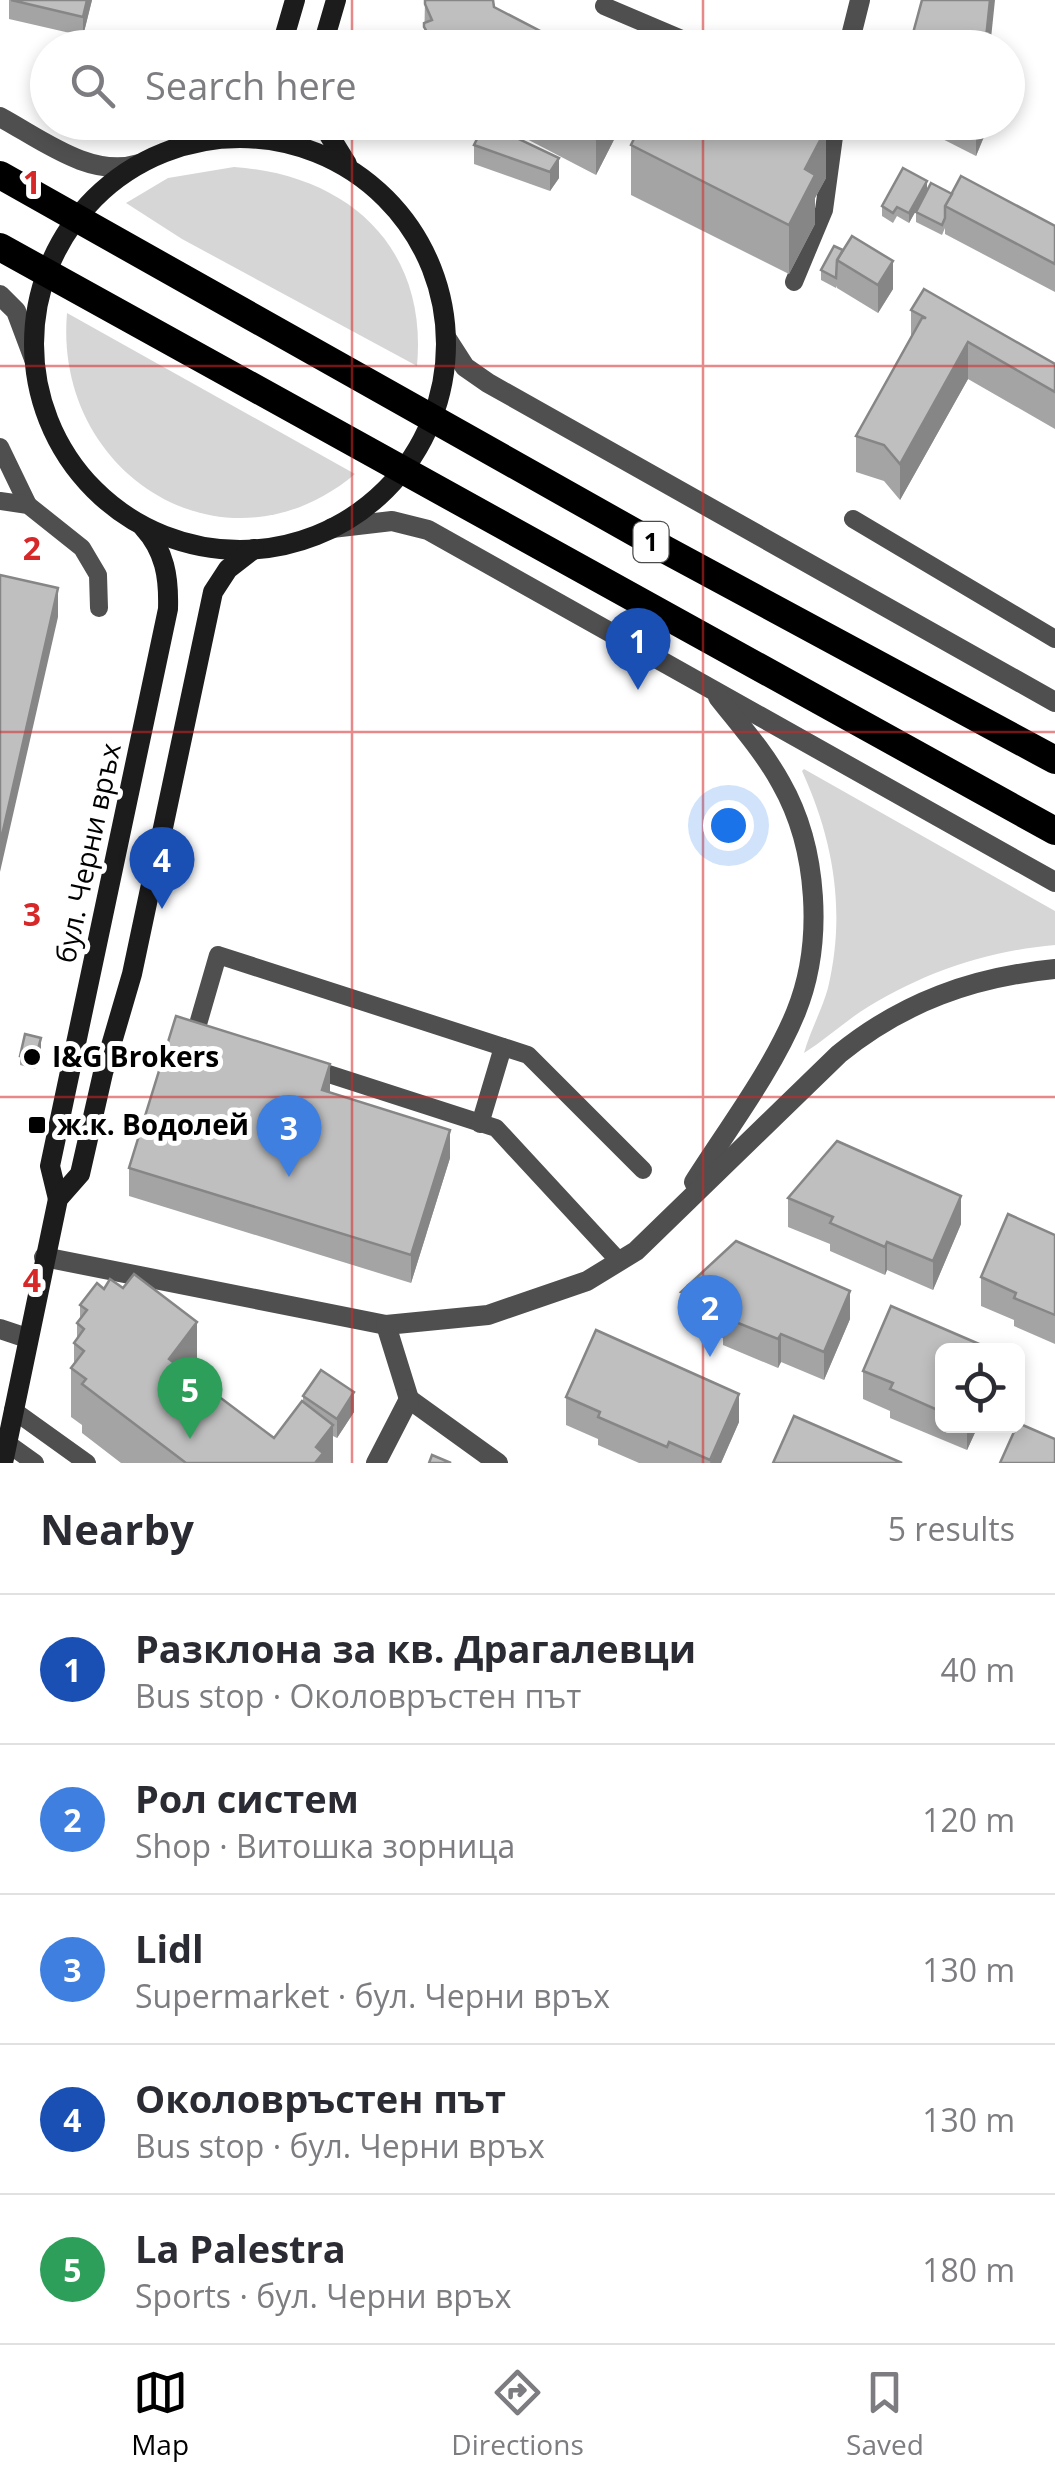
<!DOCTYPE html>
<html lang="en">
<head>
<meta charset="utf-8">
<style>
  :root { --surface:#fff; --page:#f7f7f7; --text:#2b2b33; --muted:#7c7c81; --line:#e1e1e2; --accent:#000 }
  body { margin:0; font-family:"Open Sans",sans-serif; background:var(--page); color:var(--text) }
  .controls { position:absolute; right:30px; bottom:30px; display:grid; overflow:hidden; border-radius:15px; box-shadow:0 5px 15px #0003 }
  .controls button { width:90px; height:90px; display:grid; place-items:center; padding:0; border:0; border-bottom:2px solid var(--line); background:var(--surface); color:var(--text); font:50px sans-serif }
  .you { position:absolute; left:728px; top:825px; width:35px; height:35px; margin:-25px; border:8px solid #fff; border-radius:50%; background:#1a73e8; box-shadow:0 0 0 15px #1a73e833 }
  .badge { display:grid; place-items:center; width:65px; height:65px; border-radius:50%; background:var(--accent); color:#fff; font-size:32px; font-weight:700 }
  .pin { position:absolute; translate:-50% -82px; filter:drop-shadow(0 2px 5px #0008) }
  .pin::after { content:''; position:absolute; top:52px; width:35px; height:30px; background:inherit; clip-path:polygon(0 0,100% 0,50% 100%) }
  .list { margin:0; padding:0; list-style:none }
  h2 { display:flex; justify-content:space-between; align-items:center; height:130px; margin:0; padding:0 40px; font-size:42px }
  h2 small { font-size:32px; font-weight:400; color:var(--muted) }
  .list li { display:grid; grid-template-columns:65px 1fr auto; gap:30px; align-items:center; box-sizing:border-box; height:150px; padding:0 40px; border-top:2px solid var(--line) }
  .list b { display:block; font-size:38px; white-space:nowrap }
  .list p { margin:0; font-size:32px; white-space:nowrap; color:var(--muted) }
  .list em { font-size:32px; font-style:normal; color:var(--muted) }
  .icon { flex:none; width:55px; height:55px; fill:none; stroke:currentColor; stroke-width:2; stroke-linecap:round; stroke-linejoin:round }
  .map { position:relative; flex:none; width:1055px; height:1463px; overflow:hidden }
  .search { position:absolute; background:var(--surface); box-shadow:0 5px 15px #0003; left:30px; right:30px; top:30px; height:110px; display:flex; align-items:center; gap:25px; box-sizing:border-box; padding:0 35px; border-radius:55px; color:var(--muted); font-size:38px }
  .sheet { height:880px; background:var(--surface) }
  nav { display:flex; justify-content:space-around; align-items:center; box-sizing:border-box; height:140px; border-top:2px solid var(--line); background:var(--surface); font-size:28px; color:var(--muted) }
  nav a { display:grid; justify-items:center; gap:5px }
  nav .on { color:var(--accent) }
  .map>svg:first-child { display:block }
</style>
</head>
<body>
<div class="map">
<svg width="1055" height="1463" viewBox="0 0 1055 1463">
  <rect width="100%" height="100%" fill="#fff"/>
  <!-- green -->
  <g fill="#d6d6d6">
    <path d="M234,167C348,175 428,247 417,366L182,239L126,203L168,178Z"/>
    <path d="M67,313L355,474C225,583 53,475 67,313Z"/>
    <path d="M804,769L1055,911V945C985,951 919,974 860,1012C841,1025 823,1041 804,1053C810,1031 822,1010 828,988C846,912 834,841 802,771Z"/>
  </g>
  <g fill="none" stroke-linecap="round" stroke-linejoin="round">
    <!-- service -->
    <g stroke="#4f4f4f" stroke-width="18">
      <polyline points="604,6 703,48"/>
      <polyline points="794,282 824,210 836,122"/>
      <polyline points="0,447 28,505"/>
      <polyline points="0,501 28,505 82,548 98,575 99,608"/>
      <polyline points="853,519 1055,639"/>
      <polyline points="211,1036 196,1031 218,955 528,1055 643,1170"/>
      <polyline points="307,1067 496,1128 619,1261"/>
      <polyline points="480,1124 503,1047"/>
      <polyline points="13,1410 87,1463"/>
      <polyline points="7,1443 35,1463"/>
    </g>
    <!-- minor -->
    <g stroke="#4f4f4f" stroke-width="20">
      <polyline points="848,48 860,0"/>
      <path d="M0,117C41,139 91,179 139,164"/>
      <polyline points="0,295 16,311 34,359"/>
      <polyline points="447,339 465,367 488,383 1055,702"/>
      <polyline points="332,528 392,521 428,530 1055,882"/>
      <path d="M694,1182C727,1130 773,1069 796,1012C824,943 818,848 781,783C764,752 740,725 718,697"/>
      <path d="M44,1257L386,1325L488,1315L587,1281L636,1251L839,1054C903,1002 973,977 1055,969"/>
      <polyline points="386,1325 409,1399"/>
      <polyline points="0,1329 27,1338"/>
      <polyline points="409,1399 498,1463"/>
      <polyline points="376,1463 409,1399"/>
    </g>
    <!-- secondary -->
    <g stroke="#1c1c1c" stroke-width="20">
      <polyline points="281,48 295,0"/>
      <polyline points="322,48 336,0"/>
      <polyline points="321,122 347,164"/>
      <circle cx="240" cy="344" r="206"/>
      <path d="M58,1199L50,1166L168,609C169,577 165,551 143,527"/>
      <polyline points="3,1463 58,1199 80,1174 103,1073 132,974 213,592 228,569 254,549"/>
    </g>
    <!-- trunk -->
    <g stroke="#000" stroke-width="28">
      <polyline points="0,175 666,550 1055,760"/>
      <polyline points="0,247 1055,831"/>
    </g>
  </g>
  <!-- wall -->
  <g fill="#a4a4a4">
    <polygon points="9,0 92,0 83,36 9,19"/>
    <polygon points="425,0 494,7 573,48 424,48"/>
    <polygon points="494,122 623,122 596,175"/>
    <polygon points="909,122 990,122 976,156"/>
    <polygon points="485,123 559,178 550,191 474,164 474,145"/>
    <polygon points="631,145 826,178 815,198 815,224 789,274 631,195"/>
    <polygon points="927,191 909,223 897,216 893,223 882,216 882,206"/>
    <polygon points="952,194 1055,226 1055,292 945,234 945,228 942,235 916,222 916,212"/>
    <polygon points="834,246 893,289 878,313 837,288 837,286 836,288 821,280 821,270"/>
    <polygon points="911,310 1055,364 1055,429 968,379 900,500 884,481 856,472 856,436 911,336"/>
    <polygon points="41,1048 35,1069 20,1065 20,1056"/>
    <polygon points="330,1093 450,1158 411,1283 129,1196 129,1168"/>
    <polygon points="788,1198 961,1224 933,1290 887,1270 885,1275 830,1251 830,1244 788,1227"/>
    <polygon points="1055,1235 1055,1344 1014,1326 1014,1320 981,1306 981,1277"/>
    <polygon points="681,1292 850,1319 824,1380 781,1362 778,1368 723,1345 723,1338 681,1320"/>
    <polygon points="80,1305 197,1371 192,1376 274,1438 303,1402 303,1396 354,1412 337,1438 333,1436 333,1463 121,1463 82,1433 82,1425 71,1417 71,1368 74,1364 74,1343 77,1339 77,1323 80,1319"/>
    <polygon points="942,1350 942,1426 978,1426 967,1450 890,1418 890,1411 863,1399 863,1371"/>
    <polygon points="566,1397 739,1422 721,1463 639,1463 598,1445 598,1439 566,1425"/>
  </g>
  <!-- shaded-wall -->
  <g fill="#868686">
    <polygon points="87,0 92,0 83,36 83,17"/>
    <polygon points="990,0 995,0 990,48 985,48"/>
    <polygon points="604,122 623,122 596,175 596,139"/>
    <polygon points="976,122 990,122 976,156"/>
    <polygon points="826,129 826,178 815,198 815,224 789,274 789,225 805,169"/>
    <polygon points="559,158 559,178 550,191 550,172"/>
    <polygon points="927,181 927,191 909,223 909,213"/>
    <polygon points="893,261 893,289 878,313 878,285"/>
    <polygon points="968,342 968,379 900,500 900,464"/>
    <polygon points="58,588 58,617 0,872 0,844"/>
    <polygon points="41,1038 41,1048 35,1069 35,1060"/>
    <polygon points="330,1064 330,1092 322,1119 322,1090"/>
    <polygon points="450,1130 450,1158 411,1283 411,1255"/>
    <polygon points="961,1196 961,1224 933,1290 933,1261"/>
    <polygon points="887,1242 887,1270 885,1275 885,1247"/>
    <polygon points="850,1291 850,1319 824,1380 824,1352"/>
    <polygon points="197,1322 197,1371 169,1408 169,1359"/>
    <polygon points="781,1334 781,1362 778,1368 778,1339"/>
    <polygon points="354,1392 354,1412 337,1438 337,1419"/>
    <polygon points="739,1394 739,1422 721,1463 710,1463"/>
    <polygon points="333,1425 333,1463 315,1463 316,1447"/>
    <polygon points="967,1426 978,1426 967,1450"/>
  </g>
  <!-- building -->
  <g fill="#bfbfbf" stroke="#868686" stroke-width="2.5">
    <polygon points="11,0 87,0 83,17"/>
    <polygon points="425,0 493,0 494,7 573,48 437,48 424,27 424,23 432,20 425,4"/>
    <polygon points="922,0 990,0 985,48 909,48"/>
    <polygon points="565,122 604,122 596,139"/>
    <polygon points="642,122 814,122 826,129 805,169 815,175 789,225 631,145"/>
    <polygon points="485,123 559,158 550,172 474,145"/>
    <polygon points="903,168 927,181 909,213 897,207 893,213 882,206"/>
    <polygon points="961,176 1055,226 1055,264 945,206"/>
    <polygon points="931,183 952,194 945,206 945,218 942,225 916,212"/>
    <polygon points="852,236 893,261 878,285 837,260"/>
    <polygon points="834,246 843,250 837,260 836,278 821,270"/>
    <polygon points="924,289 1055,364 1055,392 968,342 900,464 884,445 856,436 922,318 926,318 911,310"/>
    <polygon points="0,575 58,588 0,844"/>
    <polygon points="176,1016 330,1064 322,1090 450,1130 411,1255 129,1168"/>
    <polygon points="25,1034 41,1038 35,1060 20,1056"/>
    <polygon points="837,1141 961,1196 933,1261 887,1242 885,1247 830,1223 833,1217 788,1198"/>
    <polygon points="1008,1214 1055,1235 1055,1315 1014,1298 1016,1293 981,1277"/>
    <polygon points="736,1241 850,1291 824,1352 781,1334 778,1339 723,1317 726,1311 681,1292"/>
    <polygon points="134,1274 197,1322 169,1359 274,1438 302,1401 333,1425 316,1447 323,1453 315,1463 186,1463 82,1384 86,1379 71,1368 84,1351 74,1343 84,1329 77,1323 87,1310 80,1305 97,1283 104,1289 110,1279 123,1288"/>
    <polygon points="891,1306 993,1350 942,1350 942,1412 890,1389 893,1383 863,1371"/>
    <polygon points="596,1330 739,1394 710,1460 669,1442 667,1447 598,1417 600,1412 566,1397"/>
    <polygon points="321,1370 354,1392 337,1419 303,1396"/>
    <polygon points="794,1416 902,1463 773,1463"/>
    <polygon points="1018,1423 1055,1439 1055,1463 1000,1463"/>
    <polygon points="432,1455 451,1463 429,1463"/>
  </g>
  <!-- grid -->
  <path fill="none" stroke="#d62828" stroke-width="2.5" stroke-opacity="0.55" d="M352,0V48M703,0V48M352,122V1463M703,122V1463M0,366H1055M0,732H1055M0,1097H1055"/>
  <!-- markers -->
  <g fill="#000" stroke="#fff" stroke-width="4">
    <circle cx="32" cy="1057" r="10"/>
    <rect x="27" y="1115" width="20" height="20" rx="5"/>
  </g>
  <g text-anchor="middle" stroke-width="10" stroke-linejoin="round" paint-order="stroke">
    <!-- shield labels -->
    <rect fill="#fff" stroke="#4c4c4c" stroke-width="2.5" x="633.5" y="522" width="35" height="40" rx="8"/>
    <g font-size="25" font-weight="bold" fill="#000">
      <text x="651" y="551">1</text>
    </g>
    <!-- street labels -->
    <g font-size="28" fill="#000" stroke="#fff">
      <text transform="translate(88 853) rotate(-78)" y="10">бул. Черни връх</text>
    </g>
    <!-- poi labels -->
    <g font-size="28" font-weight="bold" fill="#000" stroke="#fff" text-anchor="start">
      <text x="52" y="1067">I&amp;G Brokers</text>
      <text x="57" y="1135">ж.к. Водолей</text>
    </g>
  </g>
  <g font-size="32" text-anchor="middle" font-weight="bold" fill="#d62828" stroke="#fff" stroke-width="10" stroke-linejoin="round" paint-order="stroke">
    <text x="32" y="194">1</text>
    <text x="32" y="560">2</text>
    <text x="32" y="926">3</text>
    <text x="32" y="1292">4</text>
  </g>
</svg>
<div class="controls">
<button><svg class="icon" aria-label="locate" viewBox="0 0 24 24"><circle cx="12" cy="12" r="6"/><path d="M12 2v4M12 18v4M2 12h4M18 12h4"/></svg></button>
</div>
<div class="you"></div>
<div class="pin badge" style="left:638px;top:690px;background:#1a4fb4">1</div>
<div class="pin badge" style="left:710px;top:1357px;background:#3f7fe0">2</div>
<div class="pin badge" style="left:289px;top:1177px;background:#3f7fe0">3</div>
<div class="pin badge" style="left:162px;top:909px;background:#1a4fb4">4</div>
<div class="pin badge" style="left:190px;top:1439px;background:#2e9e5b">5</div>
<div class="search"><svg class="icon" aria-label="search" viewBox="0 0 24 24"><circle cx="10" cy="10" r="6"/><path d="M15 15l6 6"/></svg>Search here</div>
</div>
<section class="sheet">
<h2>Nearby<small>5 results</small></h2>
<ul class="list">
<li><span class="badge" style="background:#1a4fb4">1</span><div><b>Разклона за кв. Драгалевци</b><p>Bus stop · Околовръстен път</p></div><em>40 m</em></li>
<li><span class="badge" style="background:#3f7fe0">2</span><div><b>Рол систем</b><p>Shop · Витошка зорница</p></div><em>120 m</em></li>
<li><span class="badge" style="background:#3f7fe0">3</span><div><b>Lidl</b><p>Supermarket · бул. Черни връх</p></div><em>130 m</em></li>
<li><span class="badge" style="background:#1a4fb4">4</span><div><b>Околовръстен път</b><p>Bus stop · бул. Черни връх</p></div><em>130 m</em></li>
<li><span class="badge" style="background:#2e9e5b">5</span><div><b>La Palestra</b><p>Sports · бул. Черни връх</p></div><em>180 m</em></li>
</ul>
</section>
<nav>
<a class="on"><svg class="icon" aria-label="map" viewBox="0 0 24 24"><path d="M3 6l6-2 6 2 6-2v14l-6 2-6-2-6 2zM9 4v14M15 6v14"/></svg>Map</a>
<a><svg class="icon" aria-label="directions" viewBox="0 0 24 24"><path d="M12 3l9 9-9 9-9-9zM9 14v-3h6M13 9l2 2-2 2"/></svg>Directions</a>
<a><svg class="icon" aria-label="saved" viewBox="0 0 24 24"><path d="M7 4h10v16l-5-4-5 4z"/></svg>Saved</a>
</nav>
</body>
</html>
